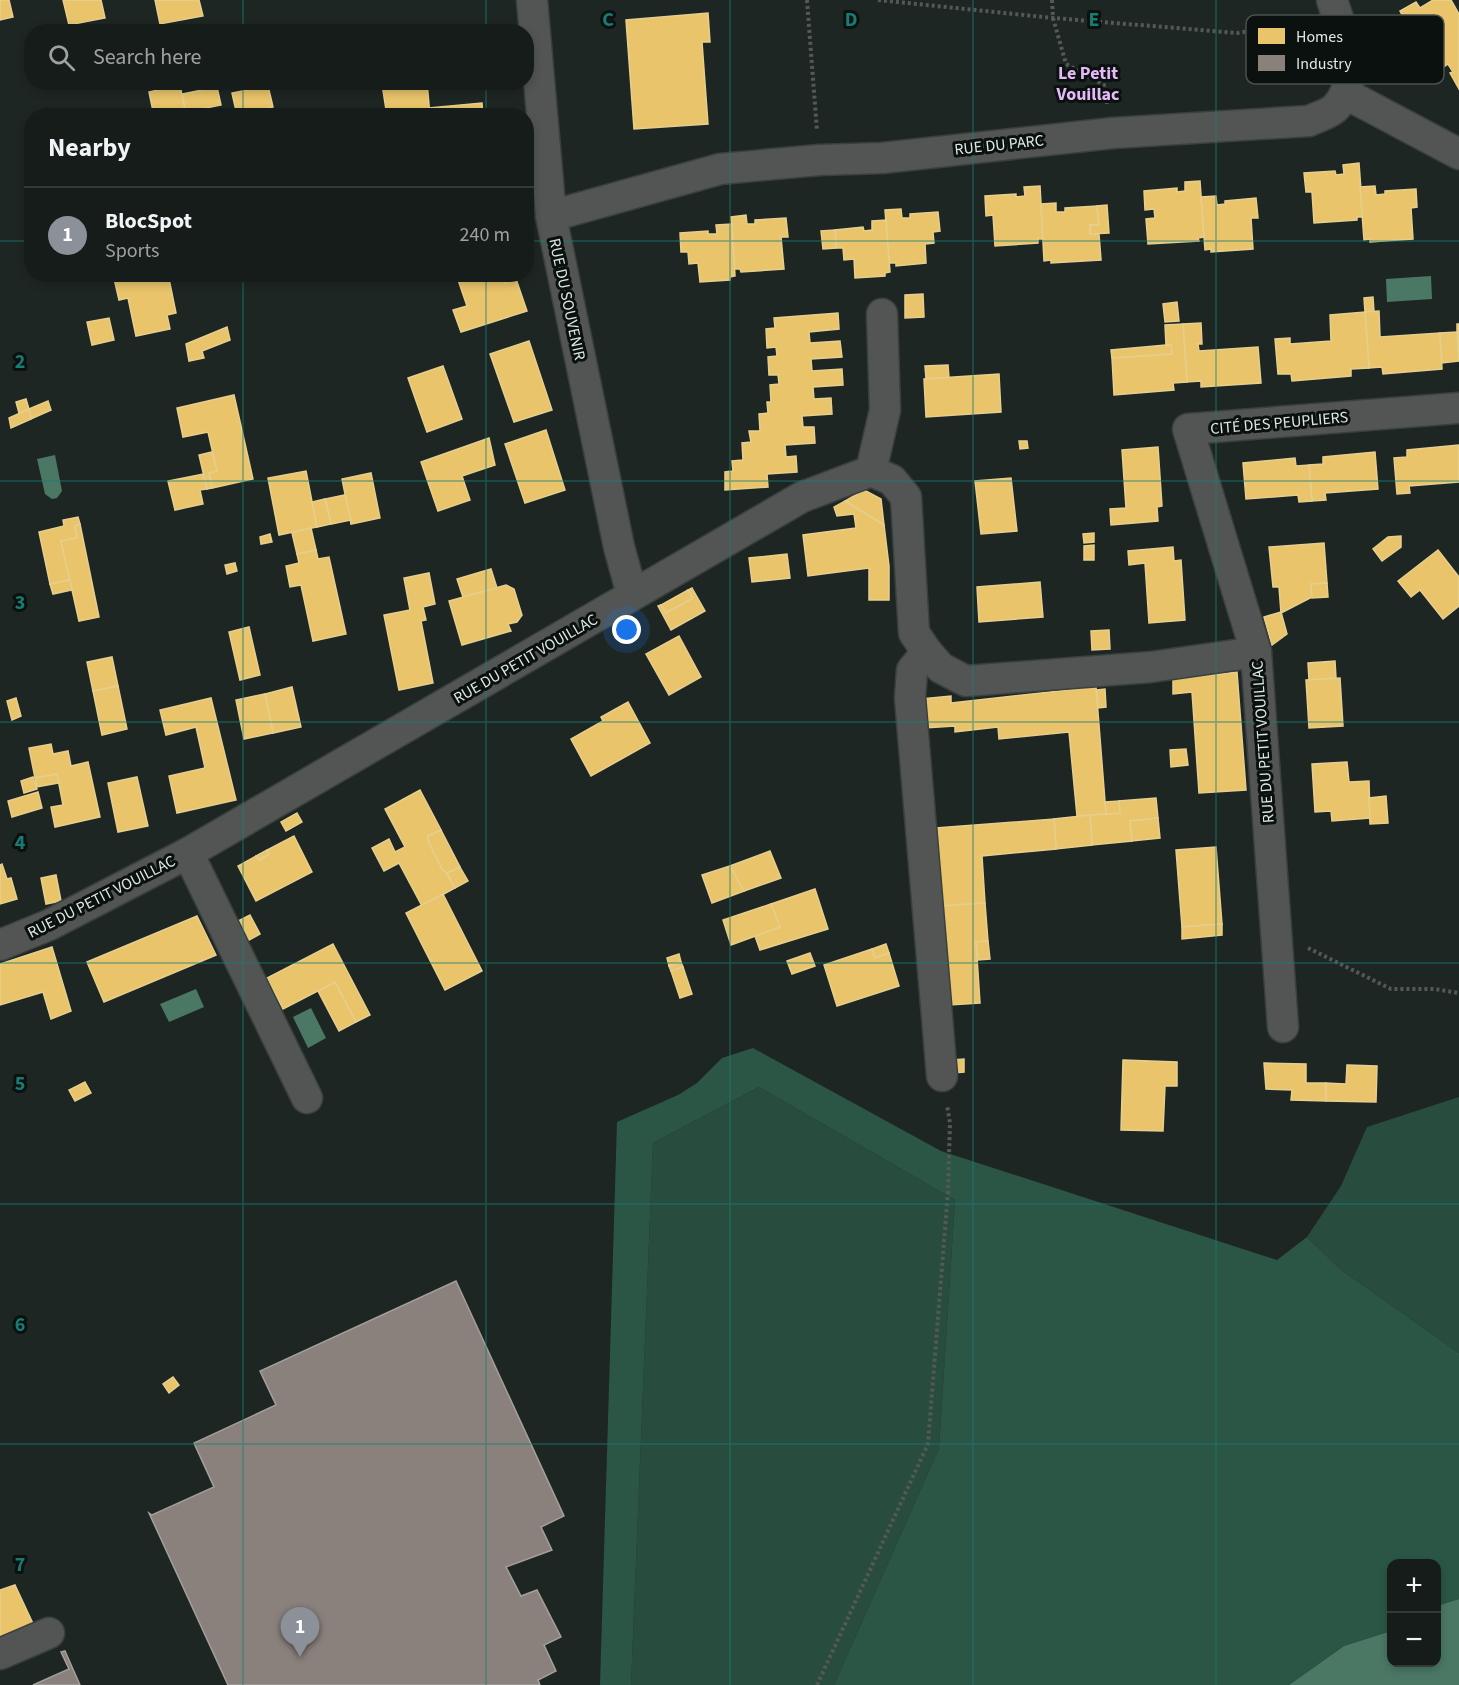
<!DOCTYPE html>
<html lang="en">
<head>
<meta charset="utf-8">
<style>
  :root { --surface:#161c1a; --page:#232927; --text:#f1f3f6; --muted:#9ea1a2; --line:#353a39; --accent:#8c9099 }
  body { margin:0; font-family:"Source Sans 3",sans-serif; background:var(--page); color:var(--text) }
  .controls { position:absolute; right:18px; bottom:18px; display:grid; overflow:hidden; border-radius:12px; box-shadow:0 3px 9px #0003 }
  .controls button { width:54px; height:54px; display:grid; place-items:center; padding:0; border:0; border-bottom:2px solid var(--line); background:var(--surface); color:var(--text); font:30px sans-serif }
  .you { position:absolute; left:627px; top:630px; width:21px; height:21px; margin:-15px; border:4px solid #fff; border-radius:50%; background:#1a73e8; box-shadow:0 0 0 9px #1a73e833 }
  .badge { display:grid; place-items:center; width:39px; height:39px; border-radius:50%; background:var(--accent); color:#fff; font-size:20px; font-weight:700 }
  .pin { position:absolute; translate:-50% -50px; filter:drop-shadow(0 2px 3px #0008) }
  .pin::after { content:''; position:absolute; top:32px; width:21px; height:18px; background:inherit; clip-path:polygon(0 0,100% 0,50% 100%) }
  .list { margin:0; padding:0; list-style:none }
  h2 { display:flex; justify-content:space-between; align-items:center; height:78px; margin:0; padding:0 24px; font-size:26px }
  h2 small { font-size:20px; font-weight:400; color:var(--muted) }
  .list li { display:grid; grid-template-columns:39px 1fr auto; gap:18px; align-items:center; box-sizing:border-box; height:96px; padding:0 24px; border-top:2px solid var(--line) }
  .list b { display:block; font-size:22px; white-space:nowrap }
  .list p { margin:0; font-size:20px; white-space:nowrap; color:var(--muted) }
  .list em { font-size:20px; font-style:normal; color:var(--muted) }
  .icon { flex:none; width:33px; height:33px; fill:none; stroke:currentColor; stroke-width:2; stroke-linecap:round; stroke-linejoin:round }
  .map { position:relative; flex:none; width:1459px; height:1685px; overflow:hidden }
  .search { position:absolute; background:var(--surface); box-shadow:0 3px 9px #0003; left:24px; top:24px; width:510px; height:66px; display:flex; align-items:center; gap:15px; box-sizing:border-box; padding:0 21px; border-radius:24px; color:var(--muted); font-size:22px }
  .panel { position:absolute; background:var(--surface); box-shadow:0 3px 9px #0003; left:24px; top:108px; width:510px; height:174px; border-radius:24px }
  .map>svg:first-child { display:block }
</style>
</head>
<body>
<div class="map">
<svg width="1459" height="1685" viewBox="0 0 1459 1685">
  <rect width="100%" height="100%" fill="#1e2623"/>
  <!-- green -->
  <g fill="#284d3e">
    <polygon points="759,1087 955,1200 939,1448 834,1685 631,1685 653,1143"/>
    <polygon points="1459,1097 1459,1353 1340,1269 1307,1237 1341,1186 1367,1127"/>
  </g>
  <!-- forest -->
  <polygon fill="#2b5645" points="753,1048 941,1151 1277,1260 1307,1237 1340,1269 1459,1353 1459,1599 1437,1606 1436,1564 1392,1564 1391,1631 1344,1646 1289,1685 834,1685 939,1448 955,1200 759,1087 653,1143 631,1685 600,1685 617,1122 678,1095 697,1083 722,1058"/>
  <!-- water -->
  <g fill="#4b7865">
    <polygon points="1431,276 1432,299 1387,302 1386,279"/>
    <polygon points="55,455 62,491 57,498 52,499 45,494 37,459"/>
    <polygon points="196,989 204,1007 169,1022 160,1004"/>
    <polygon points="311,1008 326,1038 308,1048 293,1017"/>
    <polygon points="1459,1599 1459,1685 1289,1685 1344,1646 1391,1631 1392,1662 1436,1662 1437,1606"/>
  </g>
  <!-- homes -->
  <g fill="#e9c46a" stroke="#e6cf8e" stroke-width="1.5">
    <polygon points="0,0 9,0 13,17 0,20"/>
    <polygon points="63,0 101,0 105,18 69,25"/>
    <polygon points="155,0 199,0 203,16 160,24"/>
    <polygon points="1433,0 1451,0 1459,14 1459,89 1450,73 1453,72 1448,64 1441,69 1433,56 1423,62 1415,49 1423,44 1418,37 1415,39 1400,11 1416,2 1420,8"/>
    <polygon points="708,13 710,42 702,42 708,124 634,129 626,20"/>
    <polygon points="405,82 427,82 430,116 387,116 382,84"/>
    <polygon points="180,85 186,116 154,116 149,92"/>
    <polygon points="268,86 273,107 237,115 232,93"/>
    <polygon points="217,87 221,105 186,112 182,94"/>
    <polygon points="482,103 483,116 430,116 429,108"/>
    <polygon points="1359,163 1363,217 1357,217 1357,220 1314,223 1312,192 1306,192 1304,173 1335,171 1336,175 1344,174 1343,165"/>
    <polygon points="1200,181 1204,237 1198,238 1199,241 1148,244 1146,219 1155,218 1154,209 1145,210 1144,191 1177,188 1177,192 1185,191 1185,182"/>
    <polygon points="1040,186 1043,239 1038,239 1038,243 995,246 993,215 986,216 985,196 1016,194 1016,197 1025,196 1024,187"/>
    <polygon points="1375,186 1376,195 1385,194 1385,191 1416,189 1417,207 1411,208 1413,239 1370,242 1370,239 1364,240 1360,187"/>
    <polygon points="1216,196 1217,205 1225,204 1225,201 1256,198 1258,218 1251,218 1253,249 1211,252 1211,249 1205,250 1201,197"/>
    <polygon points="1056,203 1056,212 1065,212 1065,208 1097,206 1099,225 1090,225 1090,234 1099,234 1101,260 1051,263 1051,260 1044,261 1041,204"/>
    <polygon points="1107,205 1109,233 1090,234 1090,225 1099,225 1097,206"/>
    <polygon points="901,209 902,218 910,218 910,214 938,212 940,231 933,232 934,243 925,244 926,263 896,266 896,263 889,263 885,210"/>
    <polygon points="746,215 747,224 755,224 755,220 786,218 788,237 781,237 784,269 741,272 740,269 735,269 731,217"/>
    <polygon points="886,220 890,272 885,273 885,276 855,278 854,259 844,260 843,248 836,248 835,230 863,227 864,231 872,230 872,221"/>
    <polygon points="732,224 735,276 730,277 730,280 700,282 698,263 689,264 688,252 681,252 680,233 708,231 708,234 717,234 716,225"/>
    <polygon points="835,230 836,248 823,249 821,231"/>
    <polygon points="113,274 149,274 150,278 168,274 176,313 167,315 170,329 136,336 128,298 119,300"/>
    <polygon points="456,274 502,274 505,283 516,279 527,311 461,332 453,310 467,306"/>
    <polygon points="923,294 924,317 905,318 905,295"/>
    <polygon points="1373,297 1374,312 1365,312 1364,298"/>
    <polygon points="1177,302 1179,321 1165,322 1163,304"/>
    <polygon points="1379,311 1380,337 1440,333 1442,369 1383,374 1382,367 1369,368 1365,312"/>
    <polygon points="1365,312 1369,368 1351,369 1351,376 1292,381 1291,374 1278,374 1275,339 1290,338 1290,344 1331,341 1330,315"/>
    <polygon points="838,313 839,329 809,332 810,343 840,341 842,357 811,359 812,371 842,369 843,385 813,387 814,399 831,398 832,414 802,416 803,427 814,427 815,443 785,445 786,457 796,456 797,472 767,474 768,487 725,490 725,472 733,471 732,461 743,460 742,443 751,442 749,431 760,431 759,414 768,413 767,402 771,402 770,385 779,384 778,375 769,375 768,357 777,356 776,347 767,348 766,329 775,328 774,318"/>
    <polygon points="109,318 114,340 92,345 87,322"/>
    <polygon points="1201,323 1202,344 1198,344 1199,351 1258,347 1261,383 1201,387 1201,381 1187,382 1183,324"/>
    <polygon points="1183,324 1187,382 1173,383 1174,390 1114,395 1112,358 1172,354 1171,345 1166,345 1165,325"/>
    <polygon points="1457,324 1459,324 1459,361 1457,332"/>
    <polygon points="227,327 230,340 202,351 204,358 189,361 186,344"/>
    <polygon points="1457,332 1459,361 1442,363 1440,333"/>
    <polygon points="529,341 552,410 514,422 490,354"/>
    <polygon points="1166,345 1171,345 1172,354 1112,358 1111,350"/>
    <polygon points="948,365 949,378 926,379 925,366"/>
    <polygon points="443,366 462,419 427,432 408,378"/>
    <polygon points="999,374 1001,412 926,417 924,379"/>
    <polygon points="234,395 253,479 212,488 209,473 217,471 208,432 183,437 177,408"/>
    <polygon points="26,399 29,409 19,413 16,402"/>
    <polygon points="48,401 51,410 31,419 29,409"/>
    <polygon points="29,409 31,419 11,428 9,418"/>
    <polygon points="546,430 565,490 525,503 505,444"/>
    <polygon points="489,438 495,465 462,476 470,500 438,511 421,462"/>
    <polygon points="1019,441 1027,441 1028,448 1020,449"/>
    <polygon points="1459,445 1459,482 1409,486 1410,493 1397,494 1394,458 1407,457 1407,450"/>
    <polygon points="1158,447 1162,506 1157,507 1158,521 1111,525 1110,509 1126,508 1122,450"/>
    <polygon points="212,452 217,471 209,473 212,488 207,489 199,455"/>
    <polygon points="1375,452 1378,489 1325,493 1326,500 1312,501 1309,465 1323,464 1323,457"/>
    <polygon points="1295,458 1296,466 1309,465 1312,501 1299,502 1298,495 1246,499 1243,463"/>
    <polygon points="306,471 317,527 279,535 268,478"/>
    <polygon points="371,473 380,518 351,524 342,479"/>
    <polygon points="203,474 207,489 200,490 203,504 175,510 168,481"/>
    <polygon points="1011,478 1017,531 981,534 975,481"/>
    <polygon points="864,490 881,499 884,525 845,501"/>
    <polygon points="345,495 351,520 331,524 325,499"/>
    <polygon points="325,499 331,524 317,527 312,502"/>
    <polygon points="845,501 884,525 889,566 889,600 869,600 869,568 808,576 803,535 856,528 854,514 837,516 834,507"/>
    <polygon points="78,517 80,524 75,526 77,538 61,541 70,580 50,584 39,532 64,526 63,520"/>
    <polygon points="80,524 99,617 79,621 61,541 77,538 75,526"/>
    <polygon points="311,528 316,550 297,554 292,533"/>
    <polygon points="1094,533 1094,542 1084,543 1083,534"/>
    <polygon points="270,534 272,542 261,544 260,537"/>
    <polygon points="1401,536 1401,547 1382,561 1373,549 1388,537"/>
    <polygon points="1324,543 1327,583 1311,584 1312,597 1281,613 1279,587 1273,587 1269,547"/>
    <polygon points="1094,545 1094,560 1084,560 1084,546"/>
    <polygon points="1173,547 1174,561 1181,560 1185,620 1149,623 1145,563 1129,565 1128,551"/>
    <polygon points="316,550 318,559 329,557 346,634 313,641 301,585 290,587 286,566 299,563 297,554"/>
    <polygon points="1438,550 1459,577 1459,606 1443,619 1420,590 1411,597 1398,581"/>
    <polygon points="787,554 790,578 752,582 749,558"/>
    <polygon points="235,563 237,571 227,574 225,565"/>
    <polygon points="491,569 497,588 463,597 457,579"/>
    <polygon points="429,573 435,604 423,607 426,620 421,621 433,683 399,690 384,615 410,610 404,578"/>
    <polygon points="70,580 72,590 53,594 50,584"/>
    <polygon points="1040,582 1043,617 979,622 977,587"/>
    <polygon points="1327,583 1328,597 1312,598 1311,584"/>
    <polygon points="506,585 514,589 522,615 517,622 508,624 511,631 462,645 449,601"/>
    <polygon points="692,588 705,611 671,630 658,606 661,605 666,613 693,598 688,590"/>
    <polygon points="688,590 693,598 666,613 661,605"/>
    <polygon points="1281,612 1287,634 1272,645 1264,617"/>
    <polygon points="249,627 260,675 240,680 229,632"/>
    <polygon points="1109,630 1110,649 1092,650 1091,631"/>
    <polygon points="679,636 701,677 669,695 646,654"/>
    <polygon points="112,657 118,686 93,691 87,662"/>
    <polygon points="1335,661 1336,678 1309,680 1308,663"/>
    <polygon points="1237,672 1246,790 1199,793 1192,692 1173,694 1173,679"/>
    <polygon points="1340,678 1343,726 1309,728 1306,680"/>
    <polygon points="118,686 127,729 102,735 93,691"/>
    <polygon points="292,687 301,727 273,733 265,694"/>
    <polygon points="1096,687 1106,814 1077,816 1069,732 999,739 998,727 955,732 955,726 924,728 921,699 951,696 951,703"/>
    <polygon points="1105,689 1106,707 1098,708 1097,690"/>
    <polygon points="265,694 273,733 244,739 236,700"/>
    <polygon points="16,698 21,716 12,720 7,701"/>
    <polygon points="211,698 236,800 177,813 169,776 205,768 196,727 166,735 160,710"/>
    <polygon points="628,702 650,743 591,776 571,739 603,721 601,717"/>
    <polygon points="51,744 53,754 68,751 71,766 88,762 100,817 55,827 51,807 63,805 57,774 35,778 29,748"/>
    <polygon points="1186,749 1188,765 1171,767 1170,750"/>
    <polygon points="1347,762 1349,782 1369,781 1370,818 1332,821 1331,811 1315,812 1312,764"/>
    <polygon points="57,774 59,783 37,787 35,778"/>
    <polygon points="33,777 37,789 24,793 21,781"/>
    <polygon points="137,777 148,826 118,832 108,783"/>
    <polygon points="420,790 441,830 428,836 429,843 455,888 422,906 399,863 384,871 372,848 389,839 395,852 405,847 385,809"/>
    <polygon points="38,792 42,808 12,817 8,801"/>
    <polygon points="1386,796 1388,823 1370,824 1369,798"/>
    <polygon points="1156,798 1158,818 1130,821 1132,841 1092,845 1090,815 1120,813 1119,801"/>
    <polygon points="1119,801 1120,813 1106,814 1105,802"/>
    <polygon points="297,813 302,822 286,831 281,822"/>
    <polygon points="1090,815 1092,845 1056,849 1054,819"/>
    <polygon points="1158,818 1160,838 1132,841 1130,821"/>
    <polygon points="1054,819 1056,849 982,856 985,903 942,906 936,828"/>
    <polygon points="441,830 460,867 447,873 442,869 429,843 428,836"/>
    <polygon points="294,836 312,872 256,901 238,866 256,856 259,860 269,854 267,850"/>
    <polygon points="1216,847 1222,924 1182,927 1176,850"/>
    <polygon points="267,850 269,854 259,860 256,856"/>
    <polygon points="770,851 781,878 744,891 730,866"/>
    <polygon points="2,864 7,879 11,878 17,899 0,904 0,865"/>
    <polygon points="730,866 744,891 712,903 702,875"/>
    <polygon points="460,867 468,881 455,888 447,873"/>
    <polygon points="56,875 61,901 46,904 41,878"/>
    <polygon points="815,889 828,929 760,950 755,936 780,927 771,904"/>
    <polygon points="443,894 482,971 445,990 406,913"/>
    <polygon points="985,903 988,941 976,942 980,1003 949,1005 942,906"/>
    <polygon points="771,904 780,927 731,945 723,920"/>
    <polygon points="250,915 260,934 244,943 234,923"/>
    <polygon points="197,916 216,955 104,1002 87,962"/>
    <polygon points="1222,924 1222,935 1182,939 1182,927"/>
    <polygon points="988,941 990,959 978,960 976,942"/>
    <polygon points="333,944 370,1015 356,1022 335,982 283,1009 267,978"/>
    <polygon points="886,944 889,953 875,958 872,949"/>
    <polygon points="52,947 71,1011 51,1019 43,992 0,1005 0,964"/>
    <polygon points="872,949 875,958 889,953 899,986 837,1006 824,965"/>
    <polygon points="810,953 815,966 792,974 787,961"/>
    <polygon points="679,954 681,962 669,966 667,958"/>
    <polygon points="681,962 683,967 671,971 669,966"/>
    <polygon points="683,967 692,994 680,998 671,971"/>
    <polygon points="335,982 356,1022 339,1031 318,991"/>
    <polygon points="964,1059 964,1072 953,1073 952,1060"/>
    <polygon points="1123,1060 1177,1062 1177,1086 1165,1086 1163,1131 1121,1130"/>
    <polygon points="1264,1063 1306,1064 1306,1083 1326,1083 1326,1101 1291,1100 1292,1090 1266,1089"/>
    <polygon points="1347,1065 1377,1066 1376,1102 1326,1101 1326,1083 1346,1084"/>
    <polygon points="85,1082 91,1093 75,1101 69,1090"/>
    <polygon points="173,1377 179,1385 169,1393 163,1384"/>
    <polygon points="15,1585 35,1628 0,1644 0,1590"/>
  </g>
  <!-- industry -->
  <g fill="#8a817c" stroke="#a3a09b" stroke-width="1.5">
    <polygon points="456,1281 564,1516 541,1527 552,1550 506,1567 521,1596 537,1590 561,1637 544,1645 556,1671 538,1680 540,1685 228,1685 149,1513 152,1515 214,1487 194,1443 276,1405 260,1371"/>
    <polygon points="65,1651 80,1685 33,1685 69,1669 61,1652"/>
  </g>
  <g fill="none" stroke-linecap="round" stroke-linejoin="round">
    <!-- minor casing -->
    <g stroke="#3a403e" stroke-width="33">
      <g id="minor">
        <polyline points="532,0 551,216 619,547 632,594"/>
        <polyline points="1346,94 1459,154"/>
        <path d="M551,216L720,169L819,160L882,158L1113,133L1309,121C1317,117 1329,114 1335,108C1363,82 1342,31 1332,0"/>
        <polyline points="871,471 885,410 882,314"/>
        <polyline points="927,652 912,670 910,698 942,1076"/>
        <polyline points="1256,652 1188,429 1459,408"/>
        <polyline points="188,853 307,1098"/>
        <polyline points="0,945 49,925 188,853 802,497 871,471 892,480 906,497 914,633 927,652 941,668 966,681 1151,667 1256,652 1283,1027"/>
        <polyline points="0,1654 49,1633"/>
      </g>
    </g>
    <!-- path -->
    <g stroke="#545856" stroke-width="4" stroke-dasharray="3 3" stroke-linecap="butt">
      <polyline points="807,0 817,131"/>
      <polyline points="878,0 1053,18 1238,33 1309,21"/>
      <polyline points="1052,0 1053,18 1066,64 1104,85 1107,104"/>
      <polyline points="1308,948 1391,989 1435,989 1459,993"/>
      <polyline points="817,1685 928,1444 948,1191 950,1123 947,1105"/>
    </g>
    <!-- minor -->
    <use href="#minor" stroke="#525553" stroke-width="30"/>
  </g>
  <!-- grid -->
  <path fill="none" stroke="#197c74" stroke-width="1.5" stroke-opacity="0.55" d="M243,0V32M486,0V32M730,0V1685M973,0V1685M1216,0V1685M243,82V116M486,82V116M0,241H32M526,241H1459M243,274V1685M486,274V1685M0,481H1459M0,722H1459M0,963H1459M0,1204H1459M0,1444H1459"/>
  <g text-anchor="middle" stroke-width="6" stroke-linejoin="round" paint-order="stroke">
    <!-- street labels -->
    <g font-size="16" fill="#dee8e3" stroke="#0a110e">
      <text transform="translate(999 144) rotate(-6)" y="6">RUE DU PARC</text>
      <text transform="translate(568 299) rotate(78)" y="6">RUE DU SOUVENIR</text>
      <text transform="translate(1279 422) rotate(-5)" y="6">CITÉ DES PEUPLIERS</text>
      <text transform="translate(525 658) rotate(-30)" y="6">RUE DU PETIT VOUILLAC</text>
      <text transform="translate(1262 742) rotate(-94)" y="6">RUE DU PETIT VOUILLAC</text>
      <text transform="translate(101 896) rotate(-27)" y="6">RUE DU PETIT VOUILLAC</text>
    </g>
    <!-- neighbourhood labels -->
    <g font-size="18" font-weight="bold" fill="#e6b9fa" stroke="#0a110e">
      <text x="1088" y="79">Le Petit<tspan x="1088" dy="21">Vouillac</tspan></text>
    </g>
  </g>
  <!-- legend -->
  <rect x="1246" y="15" width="198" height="69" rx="9" fill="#0a110e" stroke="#4a524e" stroke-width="1.5"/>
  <rect x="1258" y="28" width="27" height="16" fill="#e9c46a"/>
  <rect x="1258" y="55" width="27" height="16" fill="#8a817c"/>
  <g font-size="16" fill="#dee8e3">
    <text x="1296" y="42">Homes</text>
    <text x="1296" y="69">Industry</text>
  </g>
  <g font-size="20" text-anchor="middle" font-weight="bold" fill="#197c74" stroke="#0a110e" stroke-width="6" stroke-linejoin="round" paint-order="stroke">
    <text x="608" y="26">C</text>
    <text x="851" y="26">D</text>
    <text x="1094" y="26">E</text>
    <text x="20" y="368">2</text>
    <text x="20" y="609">3</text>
    <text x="20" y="849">4</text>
    <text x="20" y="1090">5</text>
    <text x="20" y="1331">6</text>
    <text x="20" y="1571">7</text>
  </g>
</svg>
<div class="controls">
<button>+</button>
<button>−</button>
</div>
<div class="you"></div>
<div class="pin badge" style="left:300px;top:1657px">1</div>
<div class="search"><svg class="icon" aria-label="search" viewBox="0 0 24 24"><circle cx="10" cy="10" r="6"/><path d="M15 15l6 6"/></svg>Search here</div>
<section class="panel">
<h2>Nearby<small></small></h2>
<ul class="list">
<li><span class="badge">1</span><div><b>BlocSpot</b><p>Sports</p></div><em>240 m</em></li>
</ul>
</section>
</div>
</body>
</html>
